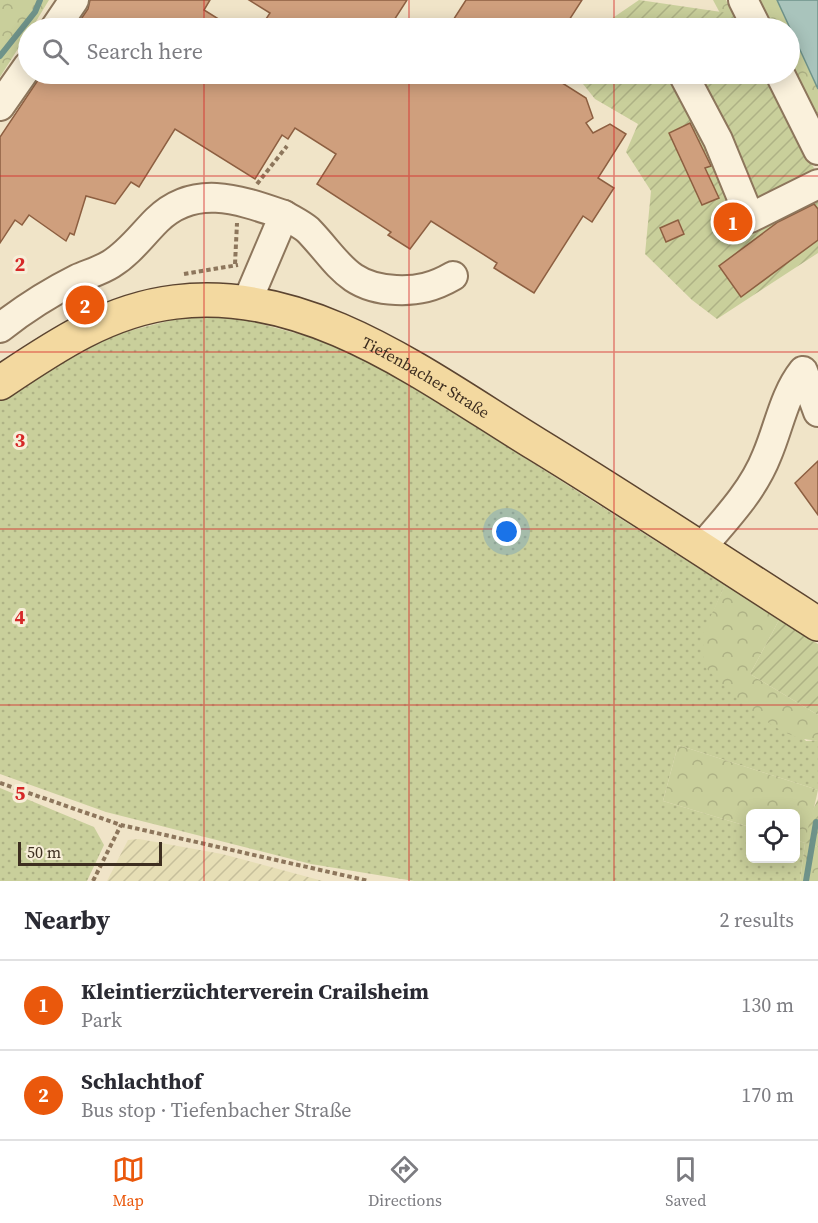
<!DOCTYPE html>
<html lang="en">
<head>
<meta charset="utf-8">
<style>
  :root { --surface:#fff; --page:#f2f2f3; --text:#2b2b33; --muted:#7c7c81; --line:#e1e1e2; --accent:#ea580c }
  body { margin:0; font-family:"Source Serif 4",serif; background:var(--page); color:var(--text) }
  .controls { position:absolute; right:18px; bottom:18px; display:grid; overflow:hidden; border-radius:9px; box-shadow:0 3px 15px #0003 }
  .controls button { width:54px; height:54px; display:grid; place-items:center; padding:0; border:0; border-bottom:2px solid var(--line); background:var(--surface); color:var(--text); font:30px sans-serif }
  .scale { position:absolute; left:18px; bottom:15px; width:144px; box-sizing:border-box; padding-left:6px; border:3px solid #3d2e20; border-top:0; font-size:16px; line-height:21px; white-space:nowrap; color:#3d2e20; -webkit-text-stroke:4px #f7eed8; paint-order:stroke }
  .you { position:absolute; left:507px; top:532px; width:21px; height:21px; margin:-15px; border:4px solid #fff; border-radius:50%; background:#1a73e8; box-shadow:0 0 0 9px #1a73e833 }
  .badge { display:grid; place-items:center; width:39px; height:39px; border-radius:50%; background:var(--accent); color:#fff; font-size:20px; font-weight:700 }
  .pin { position:absolute; translate:-50% -50%; border:3px solid #fff; box-shadow:0 2px 6px #0006 }
  .list { margin:0; padding:0; list-style:none }
  h2 { display:flex; justify-content:space-between; align-items:center; height:78px; margin:0; padding:0 24px; font-size:26px }
  h2 small { font-size:20px; font-weight:400; color:var(--muted) }
  .list li { display:grid; grid-template-columns:39px 1fr auto; gap:18px; align-items:center; box-sizing:border-box; height:90px; padding:0 24px; border-top:2px solid var(--line) }
  .list b { display:block; font-size:22px; white-space:nowrap }
  .list p { margin:0; font-size:20px; white-space:nowrap; color:var(--muted) }
  .list em { font-size:20px; font-style:normal; color:var(--muted) }
  .icon { flex:none; width:33px; height:33px; fill:none; stroke:currentColor; stroke-width:2; stroke-linecap:round; stroke-linejoin:round }
  .map { position:relative; flex:none; width:818px; height:881px; overflow:hidden }
  .search { position:absolute; background:var(--surface); box-shadow:0 3px 15px #0003; left:18px; right:18px; top:18px; height:66px; display:flex; align-items:center; gap:15px; box-sizing:border-box; padding:0 21px; border-radius:33px; color:var(--muted); font-size:22px }
  .sheet { height:258px; background:var(--surface) }
  nav { display:flex; justify-content:space-around; align-items:center; box-sizing:border-box; height:84px; border-top:2px solid var(--line); background:var(--surface); font-size:16px; color:var(--muted) }
  nav a { display:grid; justify-items:center; gap:3px }
  nav .on { color:var(--accent) }
  .map>svg:first-child { display:block }
</style>
</head>
<body>
<div class="map">
<svg width="818" height="881" viewBox="0 0 818 881">
  <defs>
    <pattern id="farmland-furrows" width="10" height="10" patternUnits="userSpaceOnUse" patternTransform="scale(1.5)"><rect width="10" height="10" fill="#e6deb5"/><path d="M-1 1l2-2M0 10L10 0M9 11l2-2" fill="none" stroke="#c6bf9b"/></pattern>
    <pattern id="grass-dots" width="8" height="8" patternUnits="userSpaceOnUse" patternTransform="scale(1.5)"><rect width="8" height="8" fill="#c9cf9b"/><path d="M2 2h.1M6 6h.1" fill="none" stroke="#aeb285" stroke-width="1.8" stroke-linecap="round"/></pattern>
    <pattern id="forest-crowns" width="20" height="18" patternUnits="userSpaceOnUse" patternTransform="scale(1.5)"><rect width="20" height="18" fill="#c9cf9b"/><path d="M2 6a3 3 0 1 1 6 0M12 15a3 3 0 1 1 6 0" fill="none" stroke="#aeb285"/></pattern>
    <pattern id="garden-furrows" width="10" height="10" patternUnits="userSpaceOnUse" patternTransform="scale(1.5)"><rect width="10" height="10" fill="#c9cf9b"/><path d="M-1 1l2-2M0 10L10 0M9 11l2-2" fill="none" stroke="#aeb285"/></pattern>
  </defs>
  <rect width="100%" height="100%" fill="#f0e4c8"/>
  <!-- farmland -->
  <polygon fill="url(#farmland-furrows)" points="139,839 222,854 323,881 107,881 128,840"/>
  <!-- grass -->
  <g fill="url(#grass-dots)">
    <polygon points="235,317 343,346 418,390 725,585 704,633 806,741 818,740 818,790 678,745 663,801 750,827 750,858 796,858 796,840 805,843 800,881 414,881 311,864 106,812 0,774 0,400 97,339 180,318"/>
    <polygon points="0,788 94,827 104,845 87,881 0,881"/>
  </g>
  <!-- forest -->
  <g fill="url(#forest-crowns)">
    <polygon points="0,0 49,0 32,28 28,28 28,33 0,77"/>
    <polygon points="713,0 726,0 740,28 728,28"/>
    <polygon points="754,0 777,0 789,28 768,28"/>
    <polygon points="790,30 818,89 818,129 790,72"/>
    <path d="M725,585L779,620L750,674L818,715V740C779,743 730,692 704,666L703,633Z"/>
    <polygon points="678,745 818,790 806,843 818,847 818,881 800,881 805,843 796,840 796,814 750,814 750,827 663,801"/>
  </g>
  <!-- garden -->
  <g fill="url(#garden-furrows)">
    <polygon points="639,0 735,14 742,28 598,28"/>
    <polygon points="575,74 765,74 818,176 818,253 717,319 692,300 645,254 651,191 626,152 638,124 595,99"/>
    <polygon points="779,620 818,644 818,715 750,674"/>
    <polygon points="818,799 818,847 805,843 811,814"/>
  </g>
  <!-- water -->
  <polygon fill="#a9c4bc" stroke="#6f938a" stroke-width="1.5" points="777,0 818,0 818,89"/>
  <g fill="none" stroke-linecap="round" stroke-linejoin="round">
    <!-- stream -->
    <g stroke="#6f938a" stroke-width="6">
      <polyline points="0,56 35,12 40,0"/>
      <polyline points="806,881 816,822"/>
    </g>
  </g>
  <!-- building -->
  <g fill="#cf9f7d" stroke="#8d5f41" stroke-width="1.5">
    <polygon points="90,0 210,0 204,10 233,28 75,28 88,9"/>
    <polygon points="249,0 407,0 389,28 260,28 270,13"/>
    <polygon points="466,0 582,0 564,28 448,28"/>
    <polygon points="42,74 557,74 559,81 586,98 593,118 586,123 593,133 610,124 626,134 598,178 614,188 592,222 583,216 534,293 494,268 497,263 431,221 410,249 388,235 391,232 317,184 336,154 295,128 288,139 282,135 255,179 175,129 139,187 131,182 115,204 86,196 74,235 70,233 66,241 29,215 22,225 15,220 0,243 0,137"/>
    <polygon points="690,123 711,166 705,168 719,198 702,205 669,133"/>
    <polygon points="814,204 818,209 818,240 741,297 719,266 778,222"/>
    <polygon points="678,220 684,234 666,242 660,228"/>
    <polygon points="818,461 818,515 795,483"/>
  </g>
  <g fill="none" stroke-linecap="round" stroke-linejoin="round">
    <!-- minor casing -->
    <g stroke="#8d765c" stroke-width="32">
      <g id="minor">
        <polyline points="743,0 757,28"/>
        <polyline points="55,28 74,0"/>
        <polyline points="683,74 718,140 750,218 818,184"/>
        <polyline points="780,74 818,150"/>
        <polyline points="0,106 28,66"/>
        <path d="M284,215C292,220 301,224 308,230C338,261 347,288 396,290C418,291 434,287 453,276"/>
        <path d="M0,328C24,309 49,293 77,279C88,274 100,271 111,264C129,253 141,236 157,220C195,183 240,200 284,215L247,302"/>
        <path d="M700,549C725,520 753,491 767,455C779,427 784,395 803,371L818,412"/>
      </g>
    </g>
    <!-- major casing -->
    <g stroke="#5b4430" stroke-width="36">
      <g id="major">
        <path id="s1" d="M0,383C55,346 108,310 175,302C309,285 428,378 536,444C631,502 724,564 818,624"/>
      </g>
    </g>
    <!-- path -->
    <g stroke="#8d765c" stroke-width="4" stroke-dasharray="4.5 3" stroke-linecap="butt">
      <polyline points="257,184 287,146"/>
      <polyline points="235,264 237,223"/>
      <polyline points="184,274 238,265"/>
      <polyline points="0,783 121,825 369,881"/>
      <polyline points="93,881 121,825"/>
    </g>
    <!-- minor -->
    <use href="#minor" stroke="#faf1dc" stroke-width="28"/>
    <!-- major -->
    <use href="#major" stroke="#f3d9a0" stroke-width="33"/>
  </g>
  <!-- grid -->
  <path fill="none" stroke="#d62828" stroke-width="1.5" stroke-opacity="0.55" d="M204,0V28M409,0V28M614,0V28M204,74V881M409,74V881M614,74V881M0,176H818M0,352H818M0,529H818M0,705H818"/>
  <g text-anchor="middle" stroke-width="6" stroke-linejoin="round" paint-order="stroke">
    <!-- street labels -->
    <g font-size="16" fill="#3d2e20" stroke="#f7eed8">
      <text dy="6" stroke="none"><textPath href="#s1" startOffset="462">Tiefenbacher Straße</textPath></text>
    </g>
  </g>
  <g font-size="20" text-anchor="middle" font-weight="bold" fill="#d62828" stroke="#f7eed8" stroke-width="6" stroke-linejoin="round" paint-order="stroke">
    <text x="20" y="271">2</text>
    <text x="20" y="447">3</text>
    <text x="20" y="624">4</text>
    <text x="20" y="800">5</text>
  </g>
</svg>
<div class="controls">
<button><svg class="icon" aria-label="locate" viewBox="0 0 24 24"><circle cx="12" cy="12" r="6"/><path d="M12 2v4M12 18v4M2 12h4M18 12h4"/></svg></button>
</div>
<div class="scale">50 m</div>
<div class="you"></div>
<div class="pin badge" style="left:733px;top:222px">1</div>
<div class="pin badge" style="left:85px;top:305px">2</div>
<div class="search"><svg class="icon" aria-label="search" viewBox="0 0 24 24"><circle cx="10" cy="10" r="6"/><path d="M15 15l6 6"/></svg>Search here</div>
</div>
<section class="sheet">
<h2>Nearby<small>2 results</small></h2>
<ul class="list">
<li><span class="badge">1</span><div><b>Kleintierzüchterverein Crailsheim</b><p>Park</p></div><em>130 m</em></li>
<li><span class="badge">2</span><div><b>Schlachthof</b><p>Bus stop · Tiefenbacher Straße</p></div><em>170 m</em></li>
</ul>
</section>
<nav>
<a class="on"><svg class="icon" aria-label="map" viewBox="0 0 24 24"><path d="M3 6l6-2 6 2 6-2v14l-6 2-6-2-6 2zM9 4v14M15 6v14"/></svg>Map</a>
<a><svg class="icon" aria-label="directions" viewBox="0 0 24 24"><path d="M12 3l9 9-9 9-9-9zM9 14v-3h6M13 9l2 2-2 2"/></svg>Directions</a>
<a><svg class="icon" aria-label="saved" viewBox="0 0 24 24"><path d="M7 4h10v16l-5-4-5 4z"/></svg>Saved</a>
</nav>
</body>
</html>
